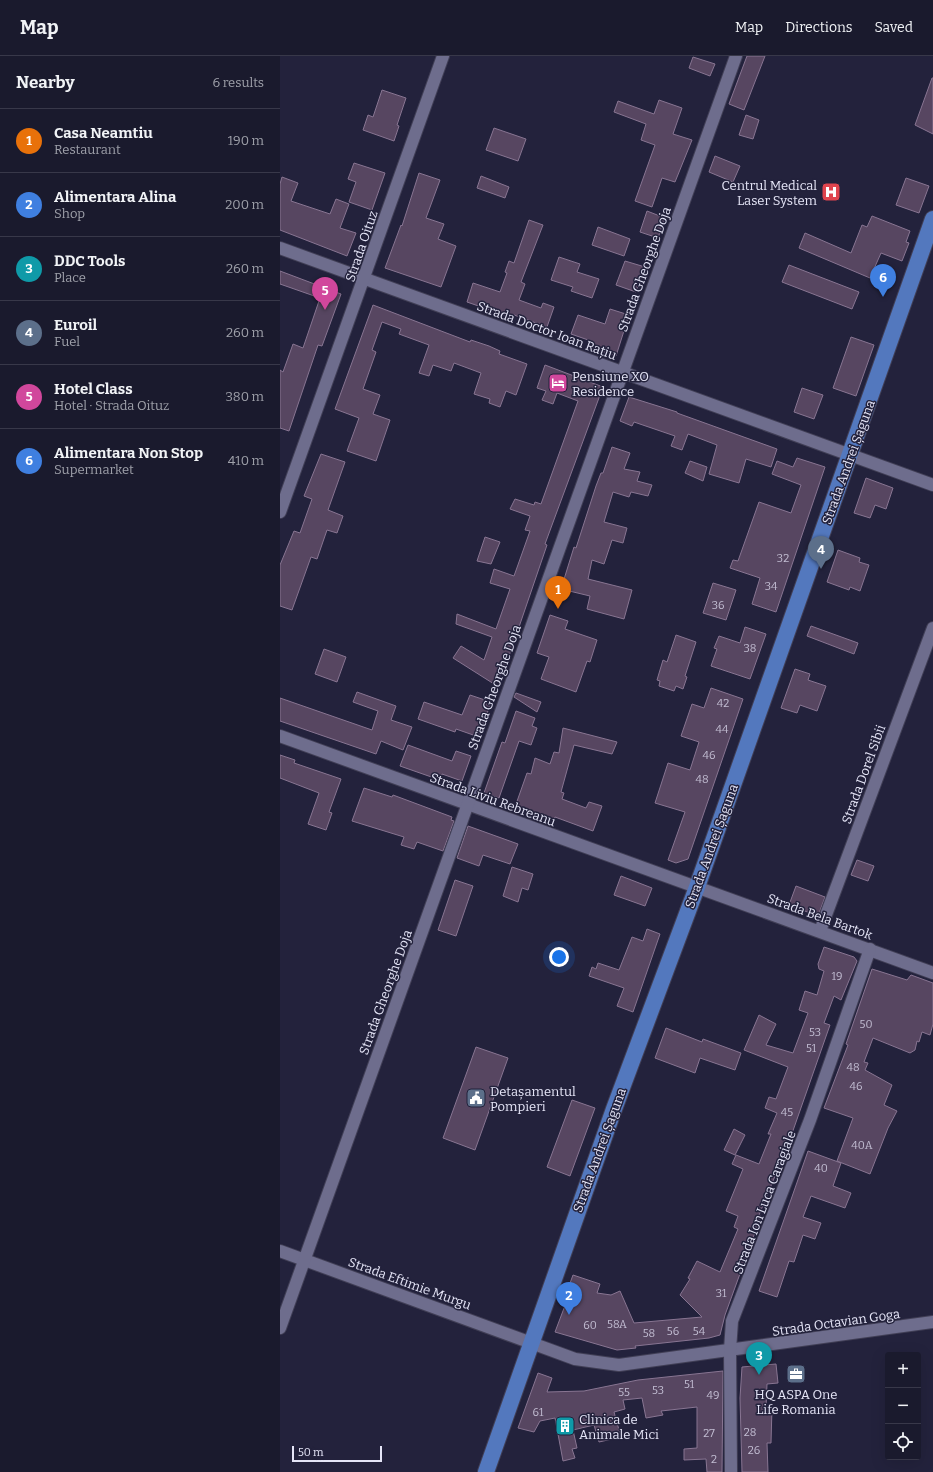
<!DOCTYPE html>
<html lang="en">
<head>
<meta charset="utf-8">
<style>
  :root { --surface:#1a1a2d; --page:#232335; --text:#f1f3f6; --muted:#9fa1aa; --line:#383849; --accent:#1a73e8 }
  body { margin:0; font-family:Bitter,serif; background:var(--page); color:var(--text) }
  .controls { position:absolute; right:12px; bottom:12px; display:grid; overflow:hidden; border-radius:4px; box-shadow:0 4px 16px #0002 }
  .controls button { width:36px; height:36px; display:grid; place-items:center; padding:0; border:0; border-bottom:1px solid var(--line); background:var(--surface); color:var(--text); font:20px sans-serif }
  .scale { position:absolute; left:12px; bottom:10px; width:90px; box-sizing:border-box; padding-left:4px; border:2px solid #e5e5f7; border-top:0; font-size:11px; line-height:14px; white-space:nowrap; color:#e5e5f7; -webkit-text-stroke:3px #23223c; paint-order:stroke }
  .you { position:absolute; left:279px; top:901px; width:14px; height:14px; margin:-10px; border:3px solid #fff; border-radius:50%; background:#1a73e8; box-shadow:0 0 0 6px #1a73e833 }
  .badge { display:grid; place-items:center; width:26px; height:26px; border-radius:50%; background:var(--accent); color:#fff; font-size:13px; font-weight:700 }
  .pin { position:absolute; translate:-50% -33px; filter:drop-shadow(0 1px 2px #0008) }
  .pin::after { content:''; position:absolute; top:21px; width:14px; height:12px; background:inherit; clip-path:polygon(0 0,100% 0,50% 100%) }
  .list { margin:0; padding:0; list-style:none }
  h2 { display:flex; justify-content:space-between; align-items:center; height:52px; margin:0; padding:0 16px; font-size:17px }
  h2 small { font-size:13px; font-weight:400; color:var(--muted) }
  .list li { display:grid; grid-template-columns:26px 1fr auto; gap:12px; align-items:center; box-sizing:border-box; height:64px; padding:0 16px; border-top:1px solid var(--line) }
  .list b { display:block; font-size:15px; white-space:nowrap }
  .list p { margin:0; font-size:13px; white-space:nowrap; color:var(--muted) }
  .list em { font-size:13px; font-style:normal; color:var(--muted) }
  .icon { flex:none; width:22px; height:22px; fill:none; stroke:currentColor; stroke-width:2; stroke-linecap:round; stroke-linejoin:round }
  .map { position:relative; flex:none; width:653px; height:1416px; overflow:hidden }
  header { display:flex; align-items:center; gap:24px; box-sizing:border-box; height:56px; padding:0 20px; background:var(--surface); border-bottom:1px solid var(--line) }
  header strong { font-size:19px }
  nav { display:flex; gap:22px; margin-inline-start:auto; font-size:14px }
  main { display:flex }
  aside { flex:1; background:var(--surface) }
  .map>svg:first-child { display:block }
</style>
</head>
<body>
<header>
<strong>Map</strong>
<nav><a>Map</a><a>Directions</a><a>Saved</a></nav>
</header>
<main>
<aside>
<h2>Nearby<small>6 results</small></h2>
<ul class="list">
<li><span class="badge" style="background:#e8710a">1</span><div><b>Casa Neamtiu</b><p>Restaurant</p></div><em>190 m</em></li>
<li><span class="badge" style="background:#3f7fe0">2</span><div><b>Alimentara Alina</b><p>Shop</p></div><em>200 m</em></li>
<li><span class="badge" style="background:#0f9aa8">3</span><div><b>DDC Tools</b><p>Place</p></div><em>260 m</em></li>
<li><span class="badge" style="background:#5c6f8a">4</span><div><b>Euroil</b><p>Fuel</p></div><em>260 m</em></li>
<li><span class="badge" style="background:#d1479c">5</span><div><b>Hotel Class</b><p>Hotel · Strada Oituz</p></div><em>380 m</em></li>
<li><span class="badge" style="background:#3f7fe0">6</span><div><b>Alimentara Non Stop</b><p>Supermarket</p></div><em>410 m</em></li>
</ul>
</aside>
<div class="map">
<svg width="653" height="1416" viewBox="0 0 653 1416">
  <rect width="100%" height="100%" fill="#23223c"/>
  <!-- building -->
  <g fill="#574661" stroke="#887592">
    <polygon points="467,0 485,0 464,54 449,48"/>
    <polygon points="413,1 435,8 430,20 409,12"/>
    <polygon points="652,22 653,22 653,78 635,69"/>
    <polygon points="102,34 126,42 117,69 119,70 114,85 83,74 88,59 93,61"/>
    <polygon points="379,44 402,52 393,78 412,84 395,126 382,122 372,151 355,145 375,89 361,84 366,68 334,56 338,45 374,58"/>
    <polygon points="466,59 479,64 473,83 459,79"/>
    <polygon points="214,72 246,83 238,105 206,94"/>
    <polygon points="435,100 460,110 453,126 429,116"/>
    <polygon points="74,107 105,117 92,154 69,146 76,126 68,123"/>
    <polygon points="139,117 160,124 146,162 164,168 158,183 176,190 161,231 105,212 121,169 122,170"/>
    <polygon points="201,120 229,131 225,142 197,132"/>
    <polygon points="2,121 18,127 11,145 50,158 56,143 69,148 60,172 76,177 67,200 0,174 0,128"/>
    <polygon points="626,122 649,130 639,157 616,149"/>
    <polygon points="367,155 385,162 378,182 360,176"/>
    <polygon points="592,160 630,175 626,186 629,187 622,205 601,197 590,222 519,192 525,177 571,197 582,169 587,171"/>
    <polygon points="249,164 263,169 241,226 245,228 239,244 261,252 263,247 274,251 267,271 234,259 233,262 187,246 193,227 220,236 227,217 225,216 229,205 234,207"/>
    <polygon points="318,171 350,183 344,200 312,189"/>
    <polygon points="279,201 300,208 297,216 319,223 312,242 291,235 293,231 271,224"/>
    <polygon points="345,205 365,211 356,236 336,229"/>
    <polygon points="509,209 579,236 572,253 502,226"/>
    <polygon points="0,215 61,238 42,290 38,289 9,375 0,372 0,314 3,316 13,288 23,292 40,242 0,228"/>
    <polygon points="93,249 190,286 191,284 209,290 220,295 219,298 247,308 236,339 226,335 220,351 209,347 210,343 194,338 201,317 174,307 171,315 153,309 149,320 139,317 149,289 119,278 121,273 102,266 92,294 96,296 83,333 100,339 93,358 110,364 96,405 67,395 79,362 55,353"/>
    <polygon points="330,253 349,259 336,300 312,292 314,286 291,278 298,259 325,268"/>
    <polygon points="571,281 594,289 576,340 553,332"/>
    <polygon points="265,309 323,331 265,488 267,489 225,612 214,628 173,602 181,590 204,604 212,581 176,568 177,558 216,573 230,533 210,527 214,513 234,520 250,475 245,474 250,460 230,453 235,443 254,449 255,446 261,448 298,345 277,337 273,348 262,344 266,335 257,332"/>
    <polygon points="522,332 543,339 534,363 514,356"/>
    <polygon points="349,341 397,356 397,357 497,393 491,411 466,403 459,427 429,418 437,389 408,378 402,394 391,390 395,380 354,366 352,370 340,365"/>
    <polygon points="332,391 350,397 344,413 360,416 357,425 372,429 368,440 351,436 349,441 333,436 324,466 347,472 343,487 332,484 324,508 312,504 308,523 352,534 344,563 307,553 310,540 281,533 294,491 296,492 316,430 321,417 323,417"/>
    <polygon points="41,398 65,406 48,454 63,460 57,477 47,474 37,503 31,501 12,554 0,550 0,509 14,475 20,477 32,443 24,440"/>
    <polygon points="517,402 545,411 496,556 472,548 480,522 450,512 453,504 458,505 479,446 511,457 521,429 492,418 497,405 513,411"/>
    <polygon points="410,405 427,411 423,425 405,417"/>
    <polygon points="586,422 613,432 606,453 595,449 590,462 574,457"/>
    <polygon points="205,481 220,486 211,508 197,505"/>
    <polygon points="558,494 580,502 579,506 589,509 580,535 570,531 569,534 547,526"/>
    <polygon points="433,527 456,534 446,564 423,557"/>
    <polygon points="270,559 288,565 285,573 317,584 310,606 307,605 296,636 261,623 269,601 257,597"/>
    <polygon points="531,570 578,587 574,598 527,580"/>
    <polygon points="465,571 486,578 470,623 431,610 437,593 434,592 439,580 460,587"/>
    <polygon points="396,579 416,586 405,620 407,621 403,633 396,630 394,635 379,630 380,625 377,624 383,604 387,606"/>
    <polygon points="44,593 66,601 57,626 35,618"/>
    <polygon points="515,613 530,618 528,624 546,630 537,655 520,649 517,657 501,652"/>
    <polygon points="431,632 463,643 408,803 396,807 388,804 405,756 375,747 388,707 410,714 419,686 401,680 412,648 424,652"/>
    <polygon points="77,636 116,650 111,664 132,671 123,694 101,685 96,698 0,665 0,642 92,674 98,655 73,646"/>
    <polygon points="236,637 261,646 257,656 234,641"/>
    <polygon points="190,639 211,646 199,681 176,673 175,676 138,663 144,646 182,659"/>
    <polygon points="236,655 255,662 252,670 257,672 251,689 239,685 219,742 204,737 222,686 225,687"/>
    <polygon points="283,672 337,686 332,698 294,689 281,736 284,737 282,743 306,752 309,746 322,750 313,775 275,761 274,764 235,751 247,717 251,718 255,702 270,708 274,696 279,697"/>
    <polygon points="128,689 172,705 176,695 191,700 182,725 162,718 160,724 120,710"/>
    <polygon points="0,699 15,704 14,707 61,723 49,756 52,757 46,774 28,768 39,737 0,722"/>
    <polygon points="84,732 112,741 113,739 172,761 171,764 174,765 163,795 137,786 134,793 121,789 124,781 72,765"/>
    <polygon points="188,770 238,788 230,808 203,799 199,810 177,802"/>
    <polygon points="577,804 594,810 588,825 571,819"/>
    <polygon points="232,811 253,818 248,834 242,832 238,846 223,840"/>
    <polygon points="341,820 372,832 365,850 334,839"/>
    <polygon points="175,824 193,830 176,880 158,874"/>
    <polygon points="516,830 545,841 538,860 509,849"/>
    <polygon points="367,873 380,878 353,956 337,950 344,932 309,920 312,911 316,913 318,907 339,914 352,881 363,885"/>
    <polygon points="544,891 574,901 577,905 561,944 554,940 544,967 550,969 509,1086 479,1159 481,1160 445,1259 440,1279 429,1282 355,1290 356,1292 337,1294 275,1276 289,1239 286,1238 293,1219 320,1228 317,1237 331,1239 340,1235 354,1267 422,1261 400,1239 410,1223 408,1222 417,1205 440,1216 458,1173 454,1171 458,1160 446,1155 463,1113 452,1108 456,1099 479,1108 491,1078 488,1078 497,1057 485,1052 489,1041 496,1043 508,1011 464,994 479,959 496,968 486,989 513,997 528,957 519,954 525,935 537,939 544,915 539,913 538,908"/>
    <polygon points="592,913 627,924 631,919 653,927 653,968 650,979 642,976 639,986 637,985 635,994 630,997 593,982 584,1006 588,1007 585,1014 612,1029 604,1049 617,1055 608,1072 590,1118 557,1105 573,1062 544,1052 568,989 566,988"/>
    <polygon points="386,972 422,986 423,983 461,997 455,1014 420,1002 415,1017 375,1002"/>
    <polygon points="196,991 228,1002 195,1094 163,1082"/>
    <polygon points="292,1044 315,1052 290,1120 267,1111"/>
    <polygon points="454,1073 465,1079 455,1099 444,1094"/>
    <polygon points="528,1095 561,1107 553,1130 571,1137 565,1152 531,1140 523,1161 541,1167 535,1183 523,1179 514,1206 509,1205 497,1241 479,1235"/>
    <polygon points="496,1308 498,1327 487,1328 486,1352 492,1351 491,1387 487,1387 488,1416 462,1416 460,1342 462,1311"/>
    <polygon points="443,1315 442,1416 427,1416 426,1403 404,1404 404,1393 417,1392 417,1351 381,1355 383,1359 366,1362 362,1342 343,1344 345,1353 334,1356 341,1381 319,1386 314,1369 293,1374 297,1392 292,1393 295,1402 283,1405 275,1362 260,1365 254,1376 238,1372 258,1317 272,1322 267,1336 304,1335 358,1324"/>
  </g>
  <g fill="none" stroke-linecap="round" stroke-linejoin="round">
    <!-- minor casing -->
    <g stroke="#413f56" stroke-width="14">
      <g id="minor">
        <polyline points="0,192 653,429"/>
        <polyline points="0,456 163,0"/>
        <polyline points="0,680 653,917"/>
        <polyline points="540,875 653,572"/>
        <polyline points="0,1195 295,1303 339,1309 653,1266"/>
        <polyline points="0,1272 456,0"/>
        <polyline points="451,1416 450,1294 452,1265 530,1064 590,893"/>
      </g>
    </g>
    <!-- major casing -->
    <g stroke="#413f56" stroke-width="18">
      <polyline id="major" points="206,1416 334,1053 417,831 653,163"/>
    </g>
    <!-- minor -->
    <use href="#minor" stroke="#6e6d8d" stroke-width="12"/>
    <!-- major -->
    <use href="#major" stroke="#5378be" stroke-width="16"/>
  </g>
  <!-- icons -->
  <defs>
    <g id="hospital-square" transform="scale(1)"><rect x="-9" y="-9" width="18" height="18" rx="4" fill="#e0444e" stroke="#23223c"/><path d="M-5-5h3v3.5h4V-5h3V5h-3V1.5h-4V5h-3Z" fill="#fff"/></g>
    <g id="hotel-square" transform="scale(1)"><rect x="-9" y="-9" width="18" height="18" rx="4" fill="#d1479c" stroke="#23223c"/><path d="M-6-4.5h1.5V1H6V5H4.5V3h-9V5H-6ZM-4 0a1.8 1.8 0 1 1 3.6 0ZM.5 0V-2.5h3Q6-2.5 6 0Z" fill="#fff"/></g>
    <g id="civic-square" transform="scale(1)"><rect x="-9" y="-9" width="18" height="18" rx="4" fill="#5c6f8a" stroke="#23223c"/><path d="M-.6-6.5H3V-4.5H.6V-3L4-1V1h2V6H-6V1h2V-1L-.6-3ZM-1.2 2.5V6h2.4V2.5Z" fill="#fff"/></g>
    <g id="office-square" transform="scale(1)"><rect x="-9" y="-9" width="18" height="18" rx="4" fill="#5c6f8a" stroke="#23223c"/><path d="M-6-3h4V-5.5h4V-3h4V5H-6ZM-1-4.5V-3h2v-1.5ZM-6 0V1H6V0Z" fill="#fff"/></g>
    <g id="building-square" transform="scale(1)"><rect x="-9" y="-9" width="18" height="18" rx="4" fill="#0f9aa8" stroke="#23223c"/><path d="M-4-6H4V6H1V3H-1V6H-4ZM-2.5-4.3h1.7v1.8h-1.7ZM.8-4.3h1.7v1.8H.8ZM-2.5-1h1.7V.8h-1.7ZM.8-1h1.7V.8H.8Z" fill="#fff"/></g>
  </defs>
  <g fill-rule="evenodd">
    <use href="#hospital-square" x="551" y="136"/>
    <use href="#hotel-square" x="278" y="327"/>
    <use href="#civic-square" x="196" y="1042"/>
    <use href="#office-square" x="516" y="1318"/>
    <use href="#building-square" x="285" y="1370"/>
  </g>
  <g text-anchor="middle" stroke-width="3" stroke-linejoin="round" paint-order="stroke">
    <!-- number labels -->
    <g font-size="11" fill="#c2bdd2">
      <text x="503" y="506">32</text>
      <text x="491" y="534">34</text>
      <text x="438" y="553">36</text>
      <text x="470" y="596">38</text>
      <text x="443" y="651">42</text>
      <text x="442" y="677">44</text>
      <text x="429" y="703">46</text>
      <text x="422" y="727">48</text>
      <text x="557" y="924">19</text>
      <text x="586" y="972">50</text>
      <text x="535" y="980">53</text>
      <text x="531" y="996">51</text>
      <text x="573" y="1015">48</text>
      <text x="576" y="1034">46</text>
      <text x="507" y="1060">45</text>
      <text x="582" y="1093">40A</text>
      <text x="541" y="1116">40</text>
      <text x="441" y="1241">31</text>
      <text x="337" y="1272">58A</text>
      <text x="310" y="1273">60</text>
      <text x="393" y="1279">56</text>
      <text x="419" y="1279">54</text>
      <text x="369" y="1281">58</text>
      <text x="409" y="1332">51</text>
      <text x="378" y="1338">53</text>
      <text x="344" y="1340">55</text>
      <text x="433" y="1343">49</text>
      <text x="258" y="1360">61</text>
      <text x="470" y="1380">28</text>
      <text x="429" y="1381">27</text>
      <text x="474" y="1398">26</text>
      <text x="434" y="1407">2</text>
    </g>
    <!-- poi labels -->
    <g font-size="13" fill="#e5e5f7" stroke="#23223c" text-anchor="start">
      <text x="537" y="134" text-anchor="end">Centrul Medical<tspan x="537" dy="15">Laser System</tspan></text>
      <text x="292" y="325">Pensiune XO<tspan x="292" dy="15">Residence</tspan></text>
      <text x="210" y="1040">Detașamentul<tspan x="210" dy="15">Pompieri</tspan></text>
      <text x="516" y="1343" text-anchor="middle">HQ ASPA One<tspan x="516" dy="15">Life Romania</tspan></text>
      <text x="299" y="1368">Clinica de<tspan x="299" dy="15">Animale Mici</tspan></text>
    </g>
    <!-- street labels -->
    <g font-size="13" fill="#e5e5f7" stroke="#23223c">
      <text transform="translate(81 190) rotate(-71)" y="5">Strada Oituz</text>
      <text transform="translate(364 213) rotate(-70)" y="5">Strada Gheorghe Doja</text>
      <text transform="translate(267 274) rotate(20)" y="5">Strada Doctor Ioan Rațiu</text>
      <text transform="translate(568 406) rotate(-70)" y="5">Strada Andrei Șaguna</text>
      <text transform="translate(214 631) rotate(-70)" y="5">Strada Gheorghe Doja</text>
      <text transform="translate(583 718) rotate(-70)" y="5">Strada Dorel Sibii</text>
      <text transform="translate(213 743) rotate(20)" y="5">Strada Liviu Rebreanu</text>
      <text transform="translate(431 790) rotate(-70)" y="5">Strada Andrei Șaguna</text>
      <text transform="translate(540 860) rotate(20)" y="5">Strada Bela Bartok</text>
      <text transform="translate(105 936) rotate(-70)" y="5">Strada Gheorghe Doja</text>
      <text transform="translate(319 1094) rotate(-70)" y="5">Strada Andrei Șaguna</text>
      <text transform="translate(484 1146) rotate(-69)" y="5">Strada Ion Luca Caragiale</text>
      <text transform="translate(130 1227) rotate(20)" y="5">Strada Eftimie Murgu</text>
      <text transform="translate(556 1266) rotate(-8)" y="5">Strada Octavian Goga</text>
    </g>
  </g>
</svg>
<div class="controls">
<button>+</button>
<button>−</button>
<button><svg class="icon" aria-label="locate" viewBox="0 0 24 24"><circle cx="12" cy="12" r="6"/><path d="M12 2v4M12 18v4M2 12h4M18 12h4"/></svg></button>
</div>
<div class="scale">50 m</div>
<div class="you"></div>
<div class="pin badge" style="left:278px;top:553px;background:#e8710a">1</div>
<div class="pin badge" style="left:289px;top:1259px;background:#3f7fe0">2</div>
<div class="pin badge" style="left:479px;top:1319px;background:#0f9aa8">3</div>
<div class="pin badge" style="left:541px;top:513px;background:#5c6f8a">4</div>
<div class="pin badge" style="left:45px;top:254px;background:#d1479c">5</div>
<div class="pin badge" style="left:603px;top:241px;background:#3f7fe0">6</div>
</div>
</main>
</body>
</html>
